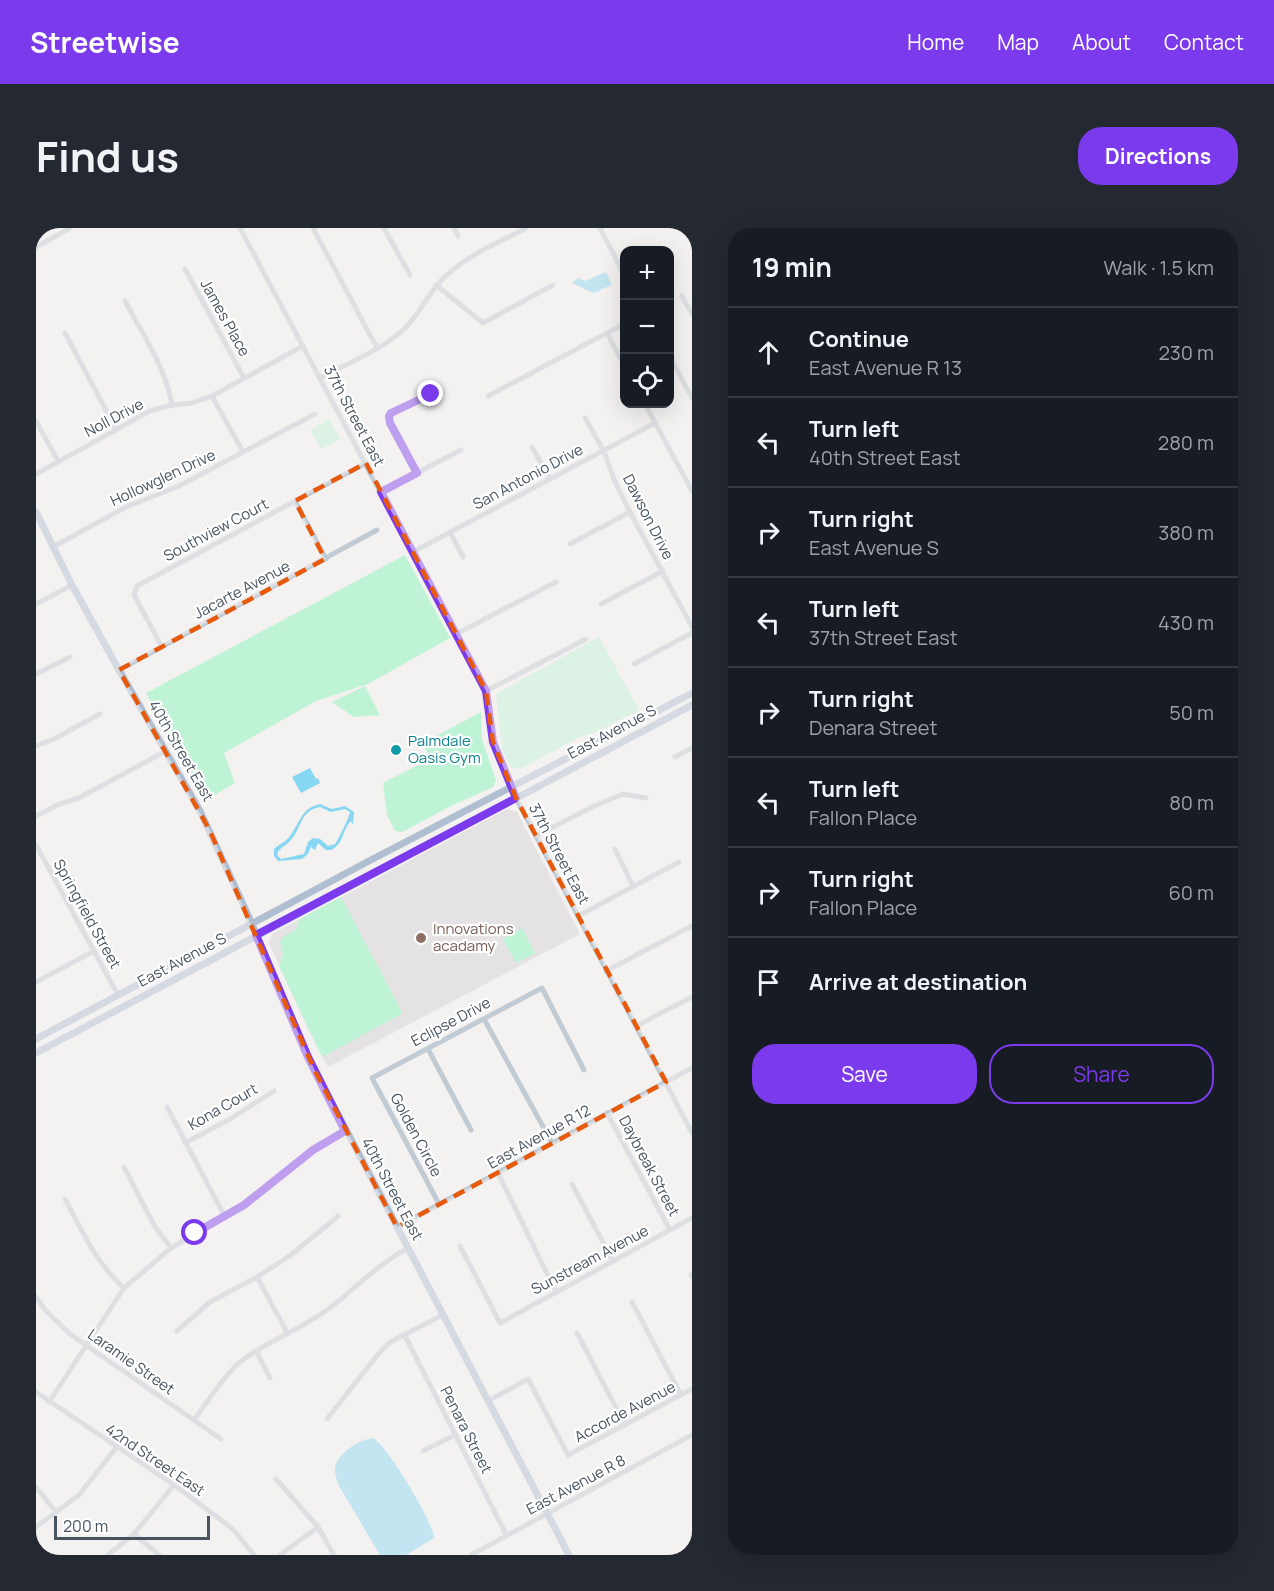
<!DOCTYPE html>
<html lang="en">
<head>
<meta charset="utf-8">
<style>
  :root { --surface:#171b24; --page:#242831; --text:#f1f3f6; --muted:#9ea1a6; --line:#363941; --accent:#7c3aed }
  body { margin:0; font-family:Manrope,sans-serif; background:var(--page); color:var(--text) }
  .controls { position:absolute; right:18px; top:18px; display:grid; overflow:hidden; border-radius:12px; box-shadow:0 6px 24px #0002 }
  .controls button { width:54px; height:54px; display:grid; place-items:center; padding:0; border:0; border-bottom:2px solid var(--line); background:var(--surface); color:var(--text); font:30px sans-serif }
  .scale { position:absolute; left:18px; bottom:15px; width:156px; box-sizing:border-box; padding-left:6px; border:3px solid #475360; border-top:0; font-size:16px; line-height:21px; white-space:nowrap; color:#475360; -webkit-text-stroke:4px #fff; paint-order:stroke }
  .stop { position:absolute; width:18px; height:18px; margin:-14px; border:4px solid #7c3aed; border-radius:50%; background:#fff }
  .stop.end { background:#7c3aed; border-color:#fff; box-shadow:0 2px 6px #0008 }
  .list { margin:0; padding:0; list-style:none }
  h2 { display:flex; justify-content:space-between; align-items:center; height:78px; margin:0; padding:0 24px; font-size:26px }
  h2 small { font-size:20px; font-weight:400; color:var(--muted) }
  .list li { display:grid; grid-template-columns:39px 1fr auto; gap:18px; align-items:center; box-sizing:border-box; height:90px; padding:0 24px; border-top:2px solid var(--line) }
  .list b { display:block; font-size:22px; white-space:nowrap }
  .list p { margin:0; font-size:20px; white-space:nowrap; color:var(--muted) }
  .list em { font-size:20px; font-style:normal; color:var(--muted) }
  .actions { display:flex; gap:12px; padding:18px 24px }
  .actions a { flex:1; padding:14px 0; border:2px solid var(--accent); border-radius:24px; text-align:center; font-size:21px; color:var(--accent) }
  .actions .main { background:var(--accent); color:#fff }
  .icon { flex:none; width:33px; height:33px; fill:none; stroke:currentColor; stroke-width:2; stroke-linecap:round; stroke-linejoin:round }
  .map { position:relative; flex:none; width:656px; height:1327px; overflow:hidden; border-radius:24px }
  header { display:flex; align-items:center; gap:36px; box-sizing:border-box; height:84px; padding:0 30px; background:var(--accent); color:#fff }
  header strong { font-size:28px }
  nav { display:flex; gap:33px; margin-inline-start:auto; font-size:21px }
  .intro { display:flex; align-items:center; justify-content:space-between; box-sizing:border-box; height:144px; padding:0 36px }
  h1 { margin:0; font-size:42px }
  .button { padding:15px 27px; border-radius:24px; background:var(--accent); color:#fff; font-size:21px; font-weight:700 }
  main { display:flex; gap:36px; padding:0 36px }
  aside { flex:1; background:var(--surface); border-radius:24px; box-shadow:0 6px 24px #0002 }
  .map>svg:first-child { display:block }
</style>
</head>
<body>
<header>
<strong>Streetwise</strong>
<nav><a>Home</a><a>Map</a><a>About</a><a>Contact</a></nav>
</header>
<div class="intro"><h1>Find us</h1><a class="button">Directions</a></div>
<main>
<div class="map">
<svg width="656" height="1327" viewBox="0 0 656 1327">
  <rect width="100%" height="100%" fill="#f4f1f1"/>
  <!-- education -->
  <polygon fill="#e5e2e3" points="471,581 481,584 544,706 292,839 271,799 233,715 236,706"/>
  <!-- green -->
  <g fill="#bef3d5">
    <polygon points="293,191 304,211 285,221 274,202"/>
    <polygon points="369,327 414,410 332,456 280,473 188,525 199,555 170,572 110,465"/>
    <polygon points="563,409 603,482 560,504 542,510 484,541 475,540 466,520 460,466"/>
    <polygon points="329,458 344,487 318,489 296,474"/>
    <polygon points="445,484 446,512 460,552 457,559 415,578 366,604 359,603 351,587 347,555 394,531 387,515"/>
    <polygon points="305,669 366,784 364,787 286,829 243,738 247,726 244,714 247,709 259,702 264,691"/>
    <polygon points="486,700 499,725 480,735 467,711"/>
  </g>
  <!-- water -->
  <g fill="#88d7f2" fill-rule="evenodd">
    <polygon points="570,44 576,57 557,65 536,55 542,50 549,53"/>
    <polygon points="274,540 280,551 282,550 284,555 265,565 256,549"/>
    <path d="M284,576L296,581L309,578L318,584L317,597L315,593C306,602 308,616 295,622H290L282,615L279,622L276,620V617L272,626L266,631L242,633L238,628V621C243,616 250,614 254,608C264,595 265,580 284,576ZM284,579L295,584L309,581L314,584C314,588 302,612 299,616L292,618L284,611L277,610L272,614L268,626L245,631L241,627C243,619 249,619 254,613C266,601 263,583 284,579Z"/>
    <path d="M337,1210C352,1219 397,1293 398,1310L370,1327H344L303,1258C301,1252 298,1246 299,1239C303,1224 323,1212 337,1210Z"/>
  </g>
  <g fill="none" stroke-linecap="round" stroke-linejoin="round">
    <!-- minor -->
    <g stroke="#c1cbd3" stroke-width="5">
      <polyline points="204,0 450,463 457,514 480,570 656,905"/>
      <polyline points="277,0 341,120"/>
      <polyline points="348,0 374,47"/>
      <polyline points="418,0 422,8"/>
      <polyline points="564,0 588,46"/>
      <polyline points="0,19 34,0"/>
      <polyline points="149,41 208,150"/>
      <polyline points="400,57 447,95 517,57"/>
      <polyline points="646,68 656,86"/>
      <path d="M89,73C107,107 130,140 136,177"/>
      <polyline points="29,105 80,201"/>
      <polyline points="571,105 588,137"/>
      <polyline points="634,129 656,170"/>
      <path d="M284,150C312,135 344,123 368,101C385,85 393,62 411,47C433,26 464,14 490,0"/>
      <polyline points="176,168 207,224"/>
      <polyline points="452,168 588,96"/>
      <polyline points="609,176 656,263"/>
      <polyline points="549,190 568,223 579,254 594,284 656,399"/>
      <polyline points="0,193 22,233"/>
      <polyline points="496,219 514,251"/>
      <polyline points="381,245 352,191 355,185 395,166"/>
      <polyline points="0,246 114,183 136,177 156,175 176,168 267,118"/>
      <polyline points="345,264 425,222"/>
      <polyline points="259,273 290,331"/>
      <polyline points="414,304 427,329"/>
      <polyline points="534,316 594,284"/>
      <polyline points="17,319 90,279 143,258 279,186"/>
      <polyline points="377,324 619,195"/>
      <polyline points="0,376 36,357"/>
      <polyline points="565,376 627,343"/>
      <polyline points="420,406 520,354"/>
      <polyline points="126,419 98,367 101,358 330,235"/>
      <polyline points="598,436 656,405"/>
      <polyline points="83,442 341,302"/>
      <polyline points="0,446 34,429"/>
      <polyline points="450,463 550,411"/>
      <polyline points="0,518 18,511 64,486"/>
      <polyline points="639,529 656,520"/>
      <polyline points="0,588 21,577 43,570 130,523"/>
      <polyline points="500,608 556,579 587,566 610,570"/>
      <polyline points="0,617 82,767"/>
      <polyline points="579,621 597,658"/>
      <polyline points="542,688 643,634"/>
      <polyline points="570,743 656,698"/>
      <polyline points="0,754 58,723"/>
      <polyline points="448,791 516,915"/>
      <polyline points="600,798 656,769"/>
      <polyline points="392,821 435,902"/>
      <polyline points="131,879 189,989"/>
      <polyline points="571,885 634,1002"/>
      <polyline points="149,915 194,891 238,863"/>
      <polyline points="88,939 119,999 135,1020"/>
      <polyline points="462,945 520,1064"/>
      <polyline points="536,956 577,1033"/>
      <path d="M29,971C47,1004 59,1034 88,1060"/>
      <polyline points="403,976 336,850 506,760 548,842"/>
      <polyline points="361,999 656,840"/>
      <polyline points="424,1018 464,1095 656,990"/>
      <polyline points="655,1047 656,1048"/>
      <polyline points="221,1049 252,1106"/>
      <polyline points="0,1069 9,1082 34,1106 185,1211"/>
      <polyline points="596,1074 645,1167"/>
      <polyline points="141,1103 174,1074 221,1049 255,1027 302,988"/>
      <polyline points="541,1105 589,1197"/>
      <polyline points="368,1106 471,1308"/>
      <polyline points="220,1123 234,1150"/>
      <polyline points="0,1164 138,1257 197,1301 218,1327"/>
      <polyline points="452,1173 492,1151 532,1227 656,1161"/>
      <polyline points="13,1174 88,1060 135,1020 208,977 277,922 309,903"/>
      <polyline points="291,1191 343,1125 353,1115 406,1087"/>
      <path d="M158,1192C169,1177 190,1145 204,1134C232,1112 267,1101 295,1079C322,1058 341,1037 372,1020"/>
      <polyline points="387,1223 419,1207"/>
      <polyline points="240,1251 282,1299 298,1327"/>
      <polyline points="0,1259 20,1284"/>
      <polyline points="0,1299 43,1267 80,1220"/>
      <polyline points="98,1306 123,1327"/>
      <polyline points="72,1327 98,1306 138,1257"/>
      <polyline points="244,1327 282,1299"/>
      <polyline points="435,1327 656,1207"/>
    </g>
    <!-- major -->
    <g stroke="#afbfd1" stroke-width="7">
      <polyline points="0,284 36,357 83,442 164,583 212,687 272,829 533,1327"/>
      <polyline points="0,811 331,634 656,465"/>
      <polyline points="0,825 656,477"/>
    </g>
  </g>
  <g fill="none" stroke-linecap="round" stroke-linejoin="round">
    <!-- route -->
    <polyline stroke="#7c3aed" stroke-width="8" points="159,1005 208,977 277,922 309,903 272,829 220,707 480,570 457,514 450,463 345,264 381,245 354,195 353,188 355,185 395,166"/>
  </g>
  <!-- marked area -->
  <path d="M0 0H656V1327H0ZM330,235L450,463L457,514L480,570L630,854L361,999L278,841L173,601L83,442L289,331L259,273Z" fill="#f4f1f1" fill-opacity=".55" fill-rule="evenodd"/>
  <path fill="none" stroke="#e8590c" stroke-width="4.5" stroke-dasharray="12 8" stroke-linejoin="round" d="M330,235L450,463L457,514L480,570L630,854L361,999L278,841L173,601L83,442L289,331L259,273Z"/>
  <!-- markers -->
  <circle fill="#0f9aa8" stroke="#fff" stroke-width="2" cx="360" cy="522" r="6"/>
  <circle fill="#8d6e63" stroke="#fff" stroke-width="2" cx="385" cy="710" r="6"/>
  <g text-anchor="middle" stroke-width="4.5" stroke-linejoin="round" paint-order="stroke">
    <!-- street labels -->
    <g font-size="15" fill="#475360" stroke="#fff">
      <text transform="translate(189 90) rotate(61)" y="5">James Place</text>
      <text transform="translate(318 188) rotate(62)" y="5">37th Street East</text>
      <text transform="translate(78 190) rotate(-28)" y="5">Noll Drive</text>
      <text transform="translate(492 249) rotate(-28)" y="5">San Antonio Drive</text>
      <text transform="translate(127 250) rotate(-25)" y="5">Hollowglen Drive</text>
      <text transform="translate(612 289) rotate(63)" y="5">Dawson Drive</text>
      <text transform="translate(180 302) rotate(-28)" y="5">Southview Court</text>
      <text transform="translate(206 362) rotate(-28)" y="5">Jacarte Avenue</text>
      <text transform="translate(576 504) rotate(-28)" y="5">East Avenue S</text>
      <text transform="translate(145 523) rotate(60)" y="5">40th Street East</text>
      <text transform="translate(523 626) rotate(62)" y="5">37th Street East</text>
      <text transform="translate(51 686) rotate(61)" y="5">Springfield Street</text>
      <text transform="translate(146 732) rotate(-28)" y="5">East Avenue S</text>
      <text transform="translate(415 794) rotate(-28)" y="5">Eclipse Drive</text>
      <text transform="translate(187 879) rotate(-30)" y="5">Kona Court</text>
      <text transform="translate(380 907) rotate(62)" y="5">Golden Circle</text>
      <text transform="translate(503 909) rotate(-29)" y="5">East Avenue R 12</text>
      <text transform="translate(613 938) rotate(62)" y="5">Daybreak Street</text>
      <text transform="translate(356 961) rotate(62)" y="5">40th Street East</text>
      <text transform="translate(554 1032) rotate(-28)" y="5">Sunstream Avenue</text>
      <text transform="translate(95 1134) rotate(35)" y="5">Laramie Street</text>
      <text transform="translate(589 1184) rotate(-28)" y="5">Accorde Avenue</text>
      <text transform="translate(430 1202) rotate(63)" y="5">Penara Street</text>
      <text transform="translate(119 1232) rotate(34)" y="5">42nd Street East</text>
      <text transform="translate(540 1257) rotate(-28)" y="5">East Avenue R 8</text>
    </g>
    <!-- culture labels -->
    <g font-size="15" fill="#0d838f" stroke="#fff" text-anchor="start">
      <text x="372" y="518">Palmdale<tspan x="372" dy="17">Oasis Gym</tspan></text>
    </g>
    <!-- education labels -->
    <g font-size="15" fill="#785e54" stroke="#fff" text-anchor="start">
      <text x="397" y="706">Innovations<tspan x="397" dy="17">acadamy</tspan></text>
    </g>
  </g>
</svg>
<div class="controls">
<button>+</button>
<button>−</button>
<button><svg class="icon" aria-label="locate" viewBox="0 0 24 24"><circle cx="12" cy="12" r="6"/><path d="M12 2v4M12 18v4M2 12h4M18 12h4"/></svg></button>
</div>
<div class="scale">200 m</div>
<div class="stop" style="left:159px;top:1005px"></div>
<div class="stop end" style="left:395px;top:166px"></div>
</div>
<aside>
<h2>19 min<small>Walk · 1.5 km</small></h2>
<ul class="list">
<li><svg class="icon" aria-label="ahead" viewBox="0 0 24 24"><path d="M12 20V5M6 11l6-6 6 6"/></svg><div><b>Continue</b><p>East Avenue R 13</p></div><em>230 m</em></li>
<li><svg class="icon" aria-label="left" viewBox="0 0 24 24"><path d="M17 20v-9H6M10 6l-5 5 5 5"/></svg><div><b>Turn left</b><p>40th Street East</p></div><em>280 m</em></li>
<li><svg class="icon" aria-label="right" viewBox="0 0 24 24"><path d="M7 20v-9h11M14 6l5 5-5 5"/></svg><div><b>Turn right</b><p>East Avenue S</p></div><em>380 m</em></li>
<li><svg class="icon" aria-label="left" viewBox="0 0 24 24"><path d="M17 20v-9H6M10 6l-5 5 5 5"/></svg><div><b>Turn left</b><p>37th Street East</p></div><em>430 m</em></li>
<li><svg class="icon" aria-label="right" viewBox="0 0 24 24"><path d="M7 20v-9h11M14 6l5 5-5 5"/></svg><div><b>Turn right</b><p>Denara Street</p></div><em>50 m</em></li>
<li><svg class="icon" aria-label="left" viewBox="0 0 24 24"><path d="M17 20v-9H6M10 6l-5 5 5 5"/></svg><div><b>Turn left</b><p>Fallon Place</p></div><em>80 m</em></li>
<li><svg class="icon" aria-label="right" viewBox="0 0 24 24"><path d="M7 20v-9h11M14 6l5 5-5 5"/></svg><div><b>Turn right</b><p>Fallon Place</p></div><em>60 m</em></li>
<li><svg class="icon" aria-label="arrive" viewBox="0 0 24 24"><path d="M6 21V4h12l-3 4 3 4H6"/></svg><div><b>Arrive at destination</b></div></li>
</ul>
<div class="actions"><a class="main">Save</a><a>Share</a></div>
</aside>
</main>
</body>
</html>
